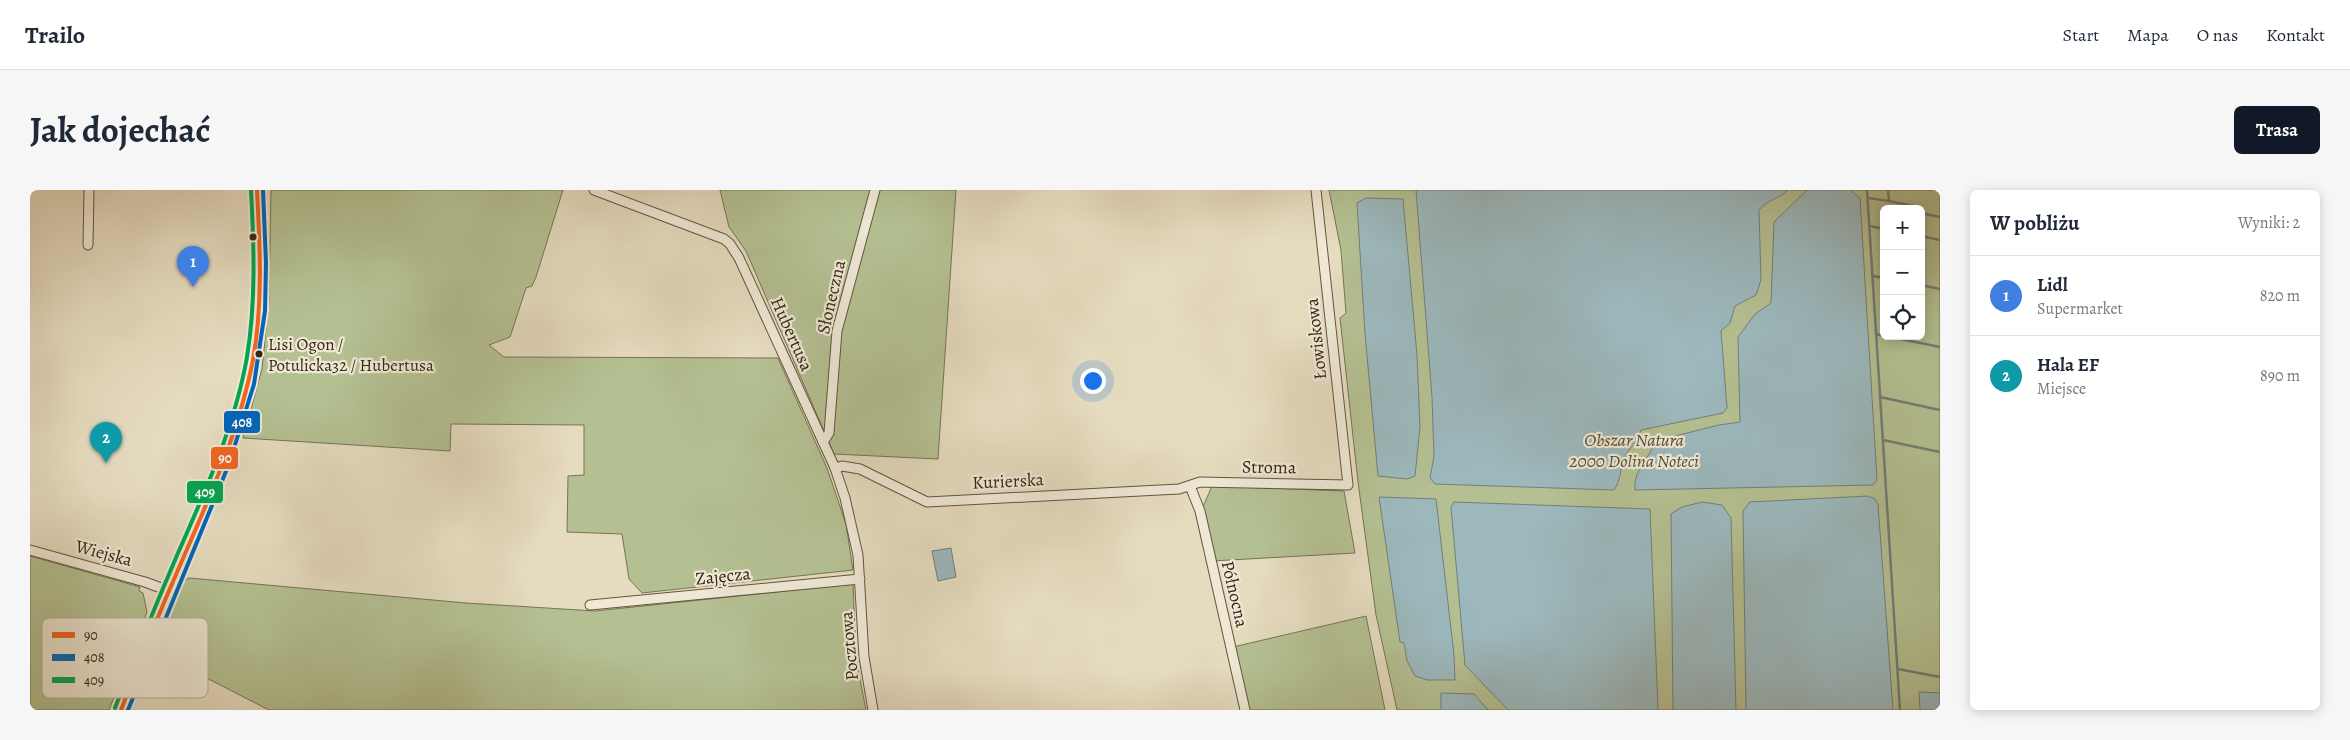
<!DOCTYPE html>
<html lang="pl">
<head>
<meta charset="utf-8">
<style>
  :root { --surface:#fff; --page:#f6f6f7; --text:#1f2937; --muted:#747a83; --line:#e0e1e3; --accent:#111827 }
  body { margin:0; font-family:Alegreya,serif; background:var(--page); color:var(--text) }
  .controls { position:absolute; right:15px; top:15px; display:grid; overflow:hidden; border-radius:8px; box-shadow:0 2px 12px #0003 }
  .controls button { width:45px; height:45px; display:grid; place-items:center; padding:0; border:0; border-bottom:1px solid var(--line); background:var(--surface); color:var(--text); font:25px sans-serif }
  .you { position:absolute; left:1062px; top:190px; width:18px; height:18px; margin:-12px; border:4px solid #fff; border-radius:50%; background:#1a73e8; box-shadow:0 0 0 8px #1a73e833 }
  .badge { display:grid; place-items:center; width:32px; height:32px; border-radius:50%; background:var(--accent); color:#fff; font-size:16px; font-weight:700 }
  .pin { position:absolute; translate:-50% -41px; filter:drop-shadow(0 1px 2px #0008) }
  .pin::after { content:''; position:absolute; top:26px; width:18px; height:15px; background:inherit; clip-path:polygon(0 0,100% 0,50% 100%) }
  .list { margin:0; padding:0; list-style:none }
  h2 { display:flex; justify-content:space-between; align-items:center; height:65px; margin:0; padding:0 20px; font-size:21px }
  h2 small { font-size:16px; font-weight:400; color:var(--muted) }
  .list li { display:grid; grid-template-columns:32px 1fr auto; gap:15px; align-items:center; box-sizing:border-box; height:80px; padding:0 20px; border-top:1px solid var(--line) }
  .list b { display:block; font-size:19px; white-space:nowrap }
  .list p { margin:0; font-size:16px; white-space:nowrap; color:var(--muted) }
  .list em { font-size:16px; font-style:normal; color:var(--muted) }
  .icon { flex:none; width:28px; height:28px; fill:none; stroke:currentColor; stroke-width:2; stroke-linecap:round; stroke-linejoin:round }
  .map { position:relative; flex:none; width:1910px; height:520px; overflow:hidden; border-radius:8px }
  header { display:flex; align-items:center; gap:30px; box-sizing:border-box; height:70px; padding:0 25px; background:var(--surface); border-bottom:1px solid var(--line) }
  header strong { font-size:24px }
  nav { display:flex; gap:28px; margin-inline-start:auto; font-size:18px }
  .intro { display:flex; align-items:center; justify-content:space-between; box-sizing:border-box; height:120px; padding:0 30px }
  h1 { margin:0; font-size:35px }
  .button { padding:12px 22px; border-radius:8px; background:var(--accent); color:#fff; font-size:18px; font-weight:700 }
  main { display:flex; gap:30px; padding:0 30px }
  aside { flex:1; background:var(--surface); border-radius:8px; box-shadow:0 2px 12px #0003 }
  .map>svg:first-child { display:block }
</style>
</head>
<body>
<header>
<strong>Trailo</strong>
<nav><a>Start</a><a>Mapa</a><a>O nas</a><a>Kontakt</a></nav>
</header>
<div class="intro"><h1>Jak dojechać</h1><a class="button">Trasa</a></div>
<main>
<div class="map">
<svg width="1910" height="520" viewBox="0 0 1910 520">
  <rect width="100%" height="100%" fill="#e5dbbf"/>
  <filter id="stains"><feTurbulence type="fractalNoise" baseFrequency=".004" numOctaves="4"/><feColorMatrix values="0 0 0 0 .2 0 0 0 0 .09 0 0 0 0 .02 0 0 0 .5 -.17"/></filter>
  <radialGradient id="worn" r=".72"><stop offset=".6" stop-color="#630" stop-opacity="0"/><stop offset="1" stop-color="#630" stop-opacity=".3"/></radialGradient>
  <!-- green -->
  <g fill="#b4c092" stroke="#767454" fill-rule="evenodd">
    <polygon points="241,0 533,0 506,87 502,96 496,98 480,147 459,155 474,167 748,168 797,278 816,334 823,380 612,403 599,389 592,344 537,342 538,286 554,285 554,235 421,234 420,261 213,248 232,179 239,110"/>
    <polygon points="690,0 926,0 908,269 804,264 716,61 699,37"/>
    <path d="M1299,0H1910V520H1367L1346,425L1328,292L1310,128L1316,123L1311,60ZM1854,19H1891V146H1854Z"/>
    <polygon points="1182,296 1314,301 1325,363 1182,371 1172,319"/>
    <polygon points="0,366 110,397 109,401 113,403 117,422 79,520 0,520"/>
    <polygon points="159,388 436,413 565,421 823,394 826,469 836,520 239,520 157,478 125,465 149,393"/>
    <polygon points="1336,426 1355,520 1218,520 1203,457"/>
  </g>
  <!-- water -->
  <g fill="#9cb8bd" stroke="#747e7a">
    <path d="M1386,0H1758C1749,9 1738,9 1729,20L1731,90L1726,105L1705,116L1700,133L1691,141L1697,218L1693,223L1611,240C1607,255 1600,255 1595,267C1590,278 1591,291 1584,300L1405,294L1400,288L1404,266L1402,207Z"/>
    <path d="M1777,0H1820L1830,8L1847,290L1843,295L1605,300C1603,279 1619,271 1625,251L1689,235L1710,232L1708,147L1725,124L1741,113L1744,32Z"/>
    <polygon points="1336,8 1373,9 1387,165 1390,237 1385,286 1377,289 1348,286 1335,144 1327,13"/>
    <polygon points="1838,306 1845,309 1848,314 1863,520 1716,520 1713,321 1720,312"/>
    <polygon points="1349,307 1406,309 1424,465 1425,490 1397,490 1385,486 1377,471 1374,453 1370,452"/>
    <polygon points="1424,312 1620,319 1628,520 1478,520 1435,475 1421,317"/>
    <polygon points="1672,312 1692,315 1701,328 1706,520 1643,520 1641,324 1652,317"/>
    <polygon points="921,358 926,387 908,391 902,361"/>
    <polygon points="1889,502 1910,503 1910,520 1890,520"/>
    <polygon points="1411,503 1444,504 1458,520 1411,520"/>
  </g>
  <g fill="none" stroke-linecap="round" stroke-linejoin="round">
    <!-- stream -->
    <g stroke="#747e7a" stroke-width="2.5">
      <polyline points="1837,0 1870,520"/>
      <polyline points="1838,8 1859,11 1858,0"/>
      <polyline points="1859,11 1888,17 1887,19"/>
      <polyline points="1891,23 1910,27"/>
      <polyline points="1840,36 1854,39"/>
      <polyline points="1891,46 1910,50"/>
      <polyline points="1843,86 1854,88"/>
      <polyline points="1891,95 1910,99"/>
      <polyline points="1846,144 1854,146"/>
      <polyline points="1856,146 1910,157"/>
      <polyline points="1850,207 1910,220"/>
      <polyline points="1853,250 1910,262"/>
      <polyline points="1868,479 1910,487"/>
    </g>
    <!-- minor casing -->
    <g stroke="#625440" stroke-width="11">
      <g id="minor">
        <polyline points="564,0 694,49 700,54 709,68 805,278 815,308 828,365 834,467 843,520"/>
        <polyline points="58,55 59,0"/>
        <polyline points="793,252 799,243 807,141 845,0"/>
        <polyline points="805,278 812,276 830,279 897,312 1149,299 1170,292 1318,295 1286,0"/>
        <polyline points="1160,296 1170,321 1215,520"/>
        <polyline points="0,360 115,392 139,401"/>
        <polyline points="560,415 830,389"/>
      </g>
    </g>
    <!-- minor -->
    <use href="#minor" stroke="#eee8d5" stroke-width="9"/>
    <!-- bus-1 casing -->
    <g stroke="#eee8d5" stroke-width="8">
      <path id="bus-1" d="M91,520C110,470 130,421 151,373C180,307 209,241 223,170C233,114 230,56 227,0"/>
    </g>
    <!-- bus-2 casing -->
    <g stroke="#eee8d5" stroke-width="8">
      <polyline id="bus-2" points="98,520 199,274 224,194 235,121 236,73 233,0"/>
    </g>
    <!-- bus-3 casing -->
    <g stroke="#eee8d5" stroke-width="8">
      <path id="bus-3" d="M85,518C105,466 126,414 148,363C176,300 205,235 217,167C226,112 224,56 221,0"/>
    </g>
    <!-- bus-1 -->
    <use href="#bus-1" stroke="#f26522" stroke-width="4"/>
    <!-- bus-2 -->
    <use href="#bus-2" stroke="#0065bd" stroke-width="4"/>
    <!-- bus-3 -->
    <use href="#bus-3" stroke="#00a651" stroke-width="4"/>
  </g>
  <!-- markers -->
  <g fill="#372715" stroke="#eee8d5" stroke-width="2">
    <circle cx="223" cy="47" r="4.5"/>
    <circle cx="229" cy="164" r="4.5"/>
  </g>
  <g text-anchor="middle" stroke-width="4.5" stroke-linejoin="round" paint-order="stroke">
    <!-- bus labels -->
    <g font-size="17" fill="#372715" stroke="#eee8d5" text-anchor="start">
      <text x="238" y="160">Lisi Ogon /<tspan x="238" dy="21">Potulicka32 / Hubertusa</tspan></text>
    </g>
    <!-- street labels -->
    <g font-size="18" fill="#372715" stroke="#eee8d5">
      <text transform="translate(801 107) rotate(-77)" y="6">Słoneczna</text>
      <text transform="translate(762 144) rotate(66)" y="6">Hubertusa</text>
      <text transform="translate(1286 149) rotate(-96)" y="6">Łowiskowa</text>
      <text transform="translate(1239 277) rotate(1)" y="6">Stroma</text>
      <text transform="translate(978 291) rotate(-3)" y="6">Kurierska</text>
      <text transform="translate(74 363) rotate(15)" y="6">Wiejska</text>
      <text transform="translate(693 386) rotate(-6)" y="6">Zajęcza</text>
      <text transform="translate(1205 404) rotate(77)" y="6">Północna</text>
      <text transform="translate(819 456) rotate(-95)" y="6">Pocztowa</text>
    </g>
    <!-- park labels -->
    <g font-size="18" font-style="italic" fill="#564d34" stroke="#eee8d5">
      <text x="1604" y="256">Obszar Natura<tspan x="1604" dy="21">2000 Dolina Noteci</tspan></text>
    </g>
  </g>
  <!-- legend -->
  <rect x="12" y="428" width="166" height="80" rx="8" fill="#eee8d5" stroke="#b7ae9b" stroke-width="1"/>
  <rect x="22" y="442" width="23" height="6" fill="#f26522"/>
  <rect x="22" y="464" width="23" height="7" fill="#0065bd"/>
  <rect x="22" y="487" width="23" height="6" fill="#00a651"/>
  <g font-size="14" fill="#372715">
    <text x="54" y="450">90</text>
    <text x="54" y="472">408</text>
    <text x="54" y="495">409</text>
  </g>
  <g stroke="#eee8d5" stroke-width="2">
    <rect x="193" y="220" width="38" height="24" rx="5" fill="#0065bd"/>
    <rect x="180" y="256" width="29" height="24" rx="5" fill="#f26522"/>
    <rect x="156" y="290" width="38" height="24" rx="5" fill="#00a651"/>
  </g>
  <g font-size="14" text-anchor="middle" font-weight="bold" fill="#fff">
    <text x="212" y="237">408</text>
    <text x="195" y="273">90</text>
    <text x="175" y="307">409</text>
  </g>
  <rect width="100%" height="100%" filter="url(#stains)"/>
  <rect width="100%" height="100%" fill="url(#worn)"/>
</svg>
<div class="controls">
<button>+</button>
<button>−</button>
<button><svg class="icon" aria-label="locate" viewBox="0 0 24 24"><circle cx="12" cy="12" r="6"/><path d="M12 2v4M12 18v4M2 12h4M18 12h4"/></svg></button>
</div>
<div class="you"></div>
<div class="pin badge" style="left:163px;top:97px;background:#3f7fe0">1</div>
<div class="pin badge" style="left:76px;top:273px;background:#0f9aa8">2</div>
</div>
<aside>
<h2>W pobliżu<small>Wyniki: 2</small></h2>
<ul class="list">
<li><span class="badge" style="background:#3f7fe0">1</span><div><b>Lidl</b><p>Supermarket</p></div><em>820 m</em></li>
<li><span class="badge" style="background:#0f9aa8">2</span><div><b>Hala EF</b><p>Miejsce</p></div><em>890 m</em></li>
</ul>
</aside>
</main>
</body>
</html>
